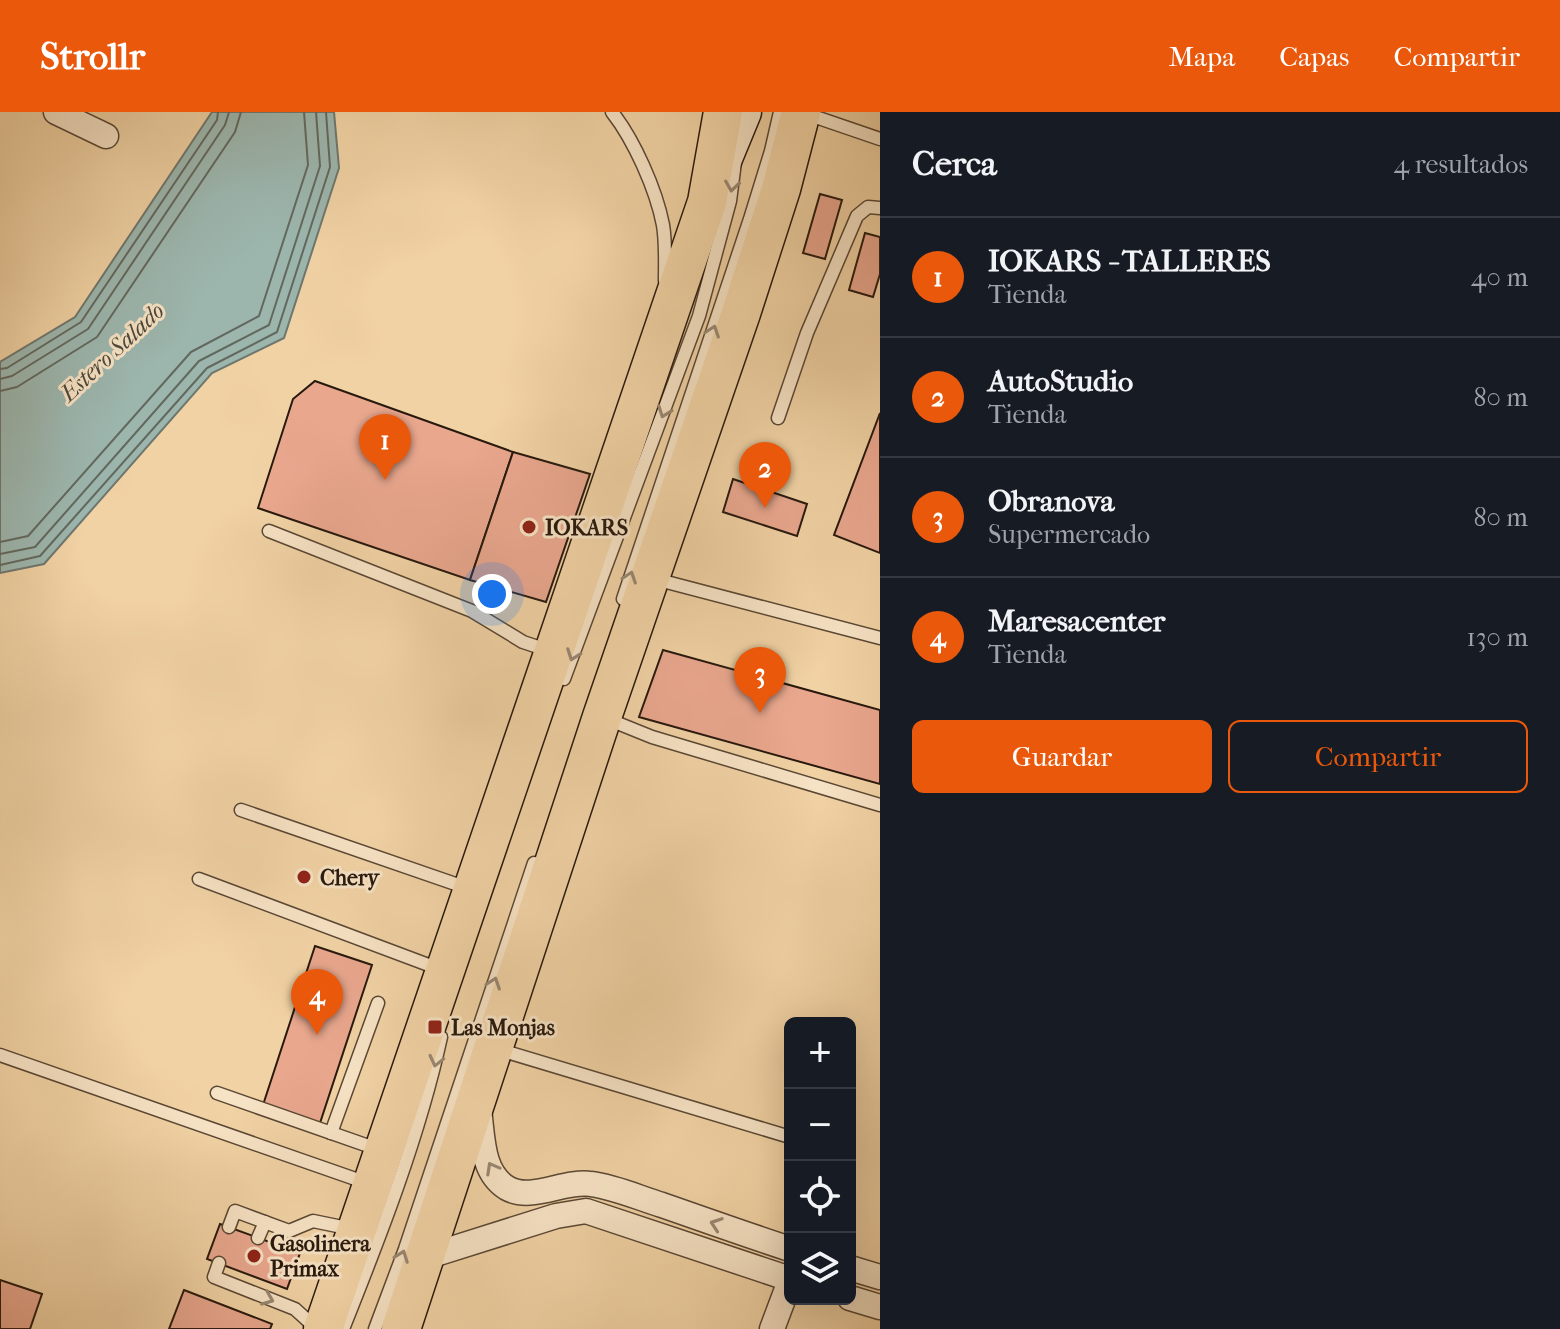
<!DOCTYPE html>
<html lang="es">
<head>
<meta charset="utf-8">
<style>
  :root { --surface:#171b24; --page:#242831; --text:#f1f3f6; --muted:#9ea1a6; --line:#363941; --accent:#ea580c }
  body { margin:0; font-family:"IM FELL French Canon",serif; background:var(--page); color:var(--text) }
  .controls { position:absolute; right:24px; bottom:24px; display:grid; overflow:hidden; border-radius:12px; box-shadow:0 8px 32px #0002 }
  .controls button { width:72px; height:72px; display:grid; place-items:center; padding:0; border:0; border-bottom:2px solid var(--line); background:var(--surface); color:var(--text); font:40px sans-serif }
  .you { position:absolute; left:492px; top:482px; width:28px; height:28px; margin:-20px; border:6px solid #fff; border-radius:50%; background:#1a73e8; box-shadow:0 0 0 12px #1a73e833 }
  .badge { display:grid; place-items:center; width:52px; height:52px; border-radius:50%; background:var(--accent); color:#fff; font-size:26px; font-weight:700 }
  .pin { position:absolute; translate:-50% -66px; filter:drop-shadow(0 2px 4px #0008) }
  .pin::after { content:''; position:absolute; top:42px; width:28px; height:24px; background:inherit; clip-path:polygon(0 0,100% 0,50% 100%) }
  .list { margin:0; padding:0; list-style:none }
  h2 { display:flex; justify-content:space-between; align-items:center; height:104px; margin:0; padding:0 32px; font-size:34px }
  h2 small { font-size:26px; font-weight:400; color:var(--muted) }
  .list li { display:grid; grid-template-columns:52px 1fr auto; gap:24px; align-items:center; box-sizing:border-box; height:120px; padding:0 32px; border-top:2px solid var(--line) }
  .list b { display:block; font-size:30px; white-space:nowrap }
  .list p { margin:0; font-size:26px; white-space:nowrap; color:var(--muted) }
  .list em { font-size:26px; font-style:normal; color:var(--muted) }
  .actions { display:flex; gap:16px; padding:24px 32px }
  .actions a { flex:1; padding:18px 0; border:2px solid var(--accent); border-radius:12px; text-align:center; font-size:28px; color:var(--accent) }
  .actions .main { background:var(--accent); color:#fff }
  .icon { flex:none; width:44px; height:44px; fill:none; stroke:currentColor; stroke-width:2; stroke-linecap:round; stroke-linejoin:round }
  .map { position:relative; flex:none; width:880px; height:1217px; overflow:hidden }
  header { display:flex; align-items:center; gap:48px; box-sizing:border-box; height:112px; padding:0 40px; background:var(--accent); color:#fff }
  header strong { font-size:38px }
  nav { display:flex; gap:44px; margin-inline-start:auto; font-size:28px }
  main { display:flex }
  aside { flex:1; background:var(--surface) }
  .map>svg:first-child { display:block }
</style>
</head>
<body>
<header>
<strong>Strollr</strong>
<nav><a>Mapa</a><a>Capas</a><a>Compartir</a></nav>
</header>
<main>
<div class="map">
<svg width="880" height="1217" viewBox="0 0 880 1217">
  <rect width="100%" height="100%" fill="#f1d2a4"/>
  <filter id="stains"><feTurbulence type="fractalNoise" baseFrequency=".0025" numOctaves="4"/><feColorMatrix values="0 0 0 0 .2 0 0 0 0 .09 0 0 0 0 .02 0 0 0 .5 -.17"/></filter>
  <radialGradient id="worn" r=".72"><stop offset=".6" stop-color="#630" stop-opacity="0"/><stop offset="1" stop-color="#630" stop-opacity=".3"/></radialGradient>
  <!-- water -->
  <polygon fill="#9cb6ae" stroke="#6e776e" stroke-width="2" points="212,0 334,0 339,56 284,226 212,261 44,452 0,461 0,250 75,205"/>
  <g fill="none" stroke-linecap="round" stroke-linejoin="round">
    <!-- shore -->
    <g stroke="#62685e" stroke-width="2">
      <polyline points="0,257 7,256 81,210 217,8 218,0"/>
      <polyline points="0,267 12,264 88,217 225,13 229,0"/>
      <polyline points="0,279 17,275 97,225 235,20 241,0"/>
      <polyline points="0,430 28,424 191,240 259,204 308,53 304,0"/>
      <polyline points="0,442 35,435 199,249 269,213 320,54 316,0"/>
      <polyline points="0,453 40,444 207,256 277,220 330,55 326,0"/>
    </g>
  </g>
  <!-- building -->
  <g fill="#e9a78e" stroke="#28190e" stroke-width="2">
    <polygon points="820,82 842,88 825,147 803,141"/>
    <polygon points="865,121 880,125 880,162 873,185 849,178"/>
    <polygon points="315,269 513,340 470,468 258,396 293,287"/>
    <polygon points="880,301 880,441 834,423"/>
    <polygon points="513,340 590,362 546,490 470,468"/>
    <polygon points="733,367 807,392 797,424 723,400"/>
    <polygon points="663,538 880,598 880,672 639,605"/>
    <polygon points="315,834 372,853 320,1011 263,993"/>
    <polygon points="220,1112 300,1141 287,1177 207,1147"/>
    <polygon points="0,1168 42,1182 30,1217 0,1217"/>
    <polygon points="184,1178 272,1212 270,1217 169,1217"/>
  </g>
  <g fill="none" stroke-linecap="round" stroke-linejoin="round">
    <!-- lane casing -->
    <g stroke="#5a4734" stroke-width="15">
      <g id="lane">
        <path d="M612,0C634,28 656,77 663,113C666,131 665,151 665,169"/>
        <polyline points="804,1 880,27"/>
        <polyline points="778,306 807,221 857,104 868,95 880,96"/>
        <polyline points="269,419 472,499 523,530 550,539"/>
        <polyline points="655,467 880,526"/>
        <polyline points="623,487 750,107 771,39 780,0"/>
        <polyline points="564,567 699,204 730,89 735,50"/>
        <polyline points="605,606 652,625 880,693"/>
        <polyline points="241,698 470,777"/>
        <polyline points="199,767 442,858"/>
        <polyline points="497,937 790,1025"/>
        <polyline points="0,943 367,1071"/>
        <polyline points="217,981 380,1038"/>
        <polyline points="331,1021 378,891"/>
        <polyline points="229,1115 235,1099 289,1119 313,1109 352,1117"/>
        <polyline points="258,1126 265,1110"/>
        <polyline points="219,1151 214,1165 295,1197 317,1217"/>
        <path d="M343,1217C381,1122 419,1025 441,925"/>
        <polyline points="375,1217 405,1137 534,751"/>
      </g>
    </g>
    <!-- street casing -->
    <g stroke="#5a4734" stroke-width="27">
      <g id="street">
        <polyline points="56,0 106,24"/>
        <path d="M479,998C483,1025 481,1060 507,1076C531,1090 564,1068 591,1072C615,1075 639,1086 662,1093C705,1108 747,1123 790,1137"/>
        <polyline points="426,1145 556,1104 586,1099 790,1167"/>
        <polyline points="850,1156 880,1165"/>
        <polyline points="850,1186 880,1195"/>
        <polyline points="772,1217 790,1169"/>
      </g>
    </g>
    <!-- secondary casing -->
    <g stroke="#28190e" stroke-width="37">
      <polyline id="secondary" points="723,51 744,0"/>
    </g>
    <!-- primary casing -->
    <g stroke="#28190e" stroke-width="41">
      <g id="primary">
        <polyline points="323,1217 707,90 723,0"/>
        <polyline points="401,1217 602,605 741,201 781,77 801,0"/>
      </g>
    </g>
    <!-- lane -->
    <use href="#lane" stroke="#f6e2c4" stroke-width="12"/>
    <!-- street -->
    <use href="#street" stroke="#f6e2c4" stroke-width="24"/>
    <!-- secondary -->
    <use href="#secondary" stroke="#f6e2c4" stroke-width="34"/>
    <!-- primary -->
    <use href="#primary" stroke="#f1d2a4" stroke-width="38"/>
  </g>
  <!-- one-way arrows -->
  <defs><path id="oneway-chevron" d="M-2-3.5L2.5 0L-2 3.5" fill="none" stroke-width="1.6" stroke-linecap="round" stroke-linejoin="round" transform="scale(2)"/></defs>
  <g stroke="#998872">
    <use href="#oneway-chevron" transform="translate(732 74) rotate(98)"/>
    <use href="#oneway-chevron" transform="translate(713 219) rotate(-71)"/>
    <use href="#oneway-chevron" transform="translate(664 300) rotate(110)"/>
    <use href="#oneway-chevron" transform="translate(630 465) rotate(-71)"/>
    <use href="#oneway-chevron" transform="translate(573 543) rotate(110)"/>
    <use href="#oneway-chevron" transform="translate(494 871) rotate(-71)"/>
    <use href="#oneway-chevron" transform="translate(436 949) rotate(103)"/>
    <use href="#oneway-chevron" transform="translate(492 1056) rotate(-119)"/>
    <use href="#oneway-chevron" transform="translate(716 1112) rotate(-161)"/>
    <use href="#oneway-chevron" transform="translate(402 1144) rotate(-70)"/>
    <use href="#oneway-chevron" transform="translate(268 1187) rotate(22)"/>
  </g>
  <!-- markers -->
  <g fill="#8f2418" stroke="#f6e2c4" stroke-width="3">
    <circle cx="529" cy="415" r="8"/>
    <circle cx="304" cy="765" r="8"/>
    <rect x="427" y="907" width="16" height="16" rx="4"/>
    <circle cx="254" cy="1144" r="8"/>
  </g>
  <g text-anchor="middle" stroke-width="6" stroke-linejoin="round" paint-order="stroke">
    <!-- poi labels -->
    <g font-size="22" font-weight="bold" fill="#28190e" stroke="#f6e2c4" text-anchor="start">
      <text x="545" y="423">IOKARS</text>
      <text x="320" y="773">Chery</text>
      <text x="451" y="923">Las Monjas</text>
      <text x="270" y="1139">Gasolinera<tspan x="270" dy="25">Primax</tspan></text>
    </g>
    <!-- water labels -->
    <g font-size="24" font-style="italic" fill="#4b483e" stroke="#f6e2c4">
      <text transform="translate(112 240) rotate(-43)" y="8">Estero Salado</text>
    </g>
  </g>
  <rect width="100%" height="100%" filter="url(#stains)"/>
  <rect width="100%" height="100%" fill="url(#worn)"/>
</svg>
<div class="controls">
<button>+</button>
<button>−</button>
<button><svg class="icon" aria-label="locate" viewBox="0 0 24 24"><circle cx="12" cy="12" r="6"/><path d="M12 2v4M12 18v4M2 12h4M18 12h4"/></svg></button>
<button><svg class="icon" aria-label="layers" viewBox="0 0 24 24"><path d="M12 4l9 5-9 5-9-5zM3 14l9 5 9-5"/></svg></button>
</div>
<div class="you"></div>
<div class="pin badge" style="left:385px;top:368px">1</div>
<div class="pin badge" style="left:765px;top:396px">2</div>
<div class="pin badge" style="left:760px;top:601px">3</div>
<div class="pin badge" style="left:317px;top:923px">4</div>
</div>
<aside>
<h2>Cerca<small>4 resultados</small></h2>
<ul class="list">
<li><span class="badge">1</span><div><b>IOKARS - TALLERES</b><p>Tienda</p></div><em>40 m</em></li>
<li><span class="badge">2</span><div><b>AutoStudio</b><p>Tienda</p></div><em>80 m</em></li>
<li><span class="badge">3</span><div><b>Obranova</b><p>Supermercado</p></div><em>80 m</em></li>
<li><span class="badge">4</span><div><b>Maresacenter</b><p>Tienda</p></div><em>130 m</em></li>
</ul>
<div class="actions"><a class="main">Guardar</a><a>Compartir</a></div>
</aside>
</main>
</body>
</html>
